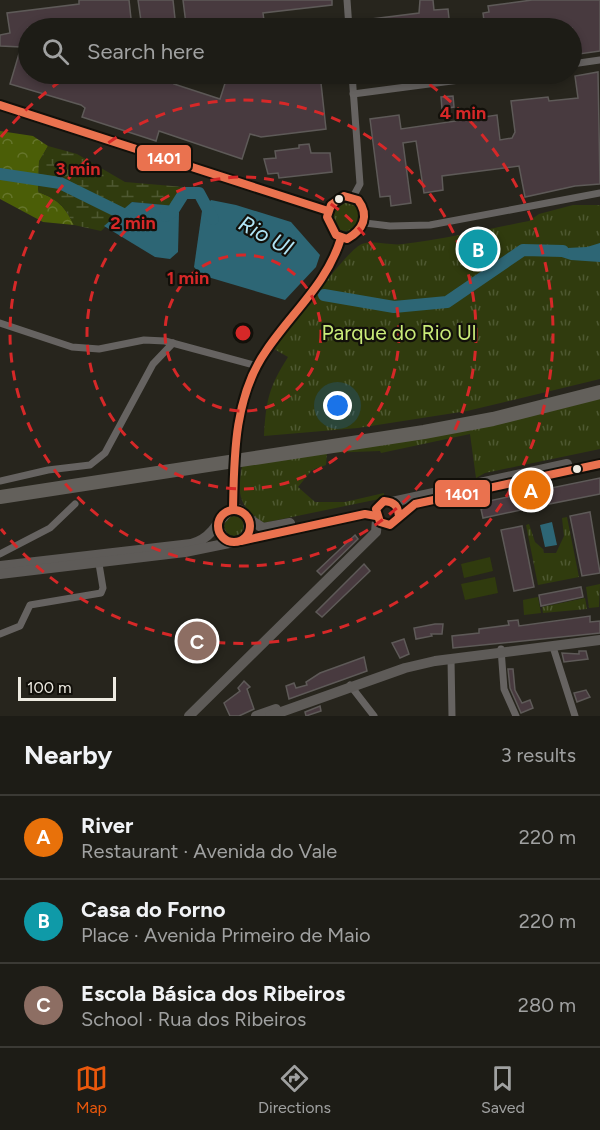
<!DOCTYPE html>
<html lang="en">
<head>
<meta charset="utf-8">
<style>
  :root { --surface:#1d1c16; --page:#25251f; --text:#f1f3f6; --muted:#a0a1a1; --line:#3b3a35; --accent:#ea580c }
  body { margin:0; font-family:Figtree,sans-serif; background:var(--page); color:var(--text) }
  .scale { position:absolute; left:18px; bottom:15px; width:98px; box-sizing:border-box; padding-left:6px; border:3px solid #eeebe2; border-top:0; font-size:16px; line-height:21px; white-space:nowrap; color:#eeebe2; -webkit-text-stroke:4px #12100a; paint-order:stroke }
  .you { position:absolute; left:338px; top:406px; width:21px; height:21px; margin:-15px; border:4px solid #fff; border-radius:50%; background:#1a73e8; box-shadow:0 0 0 9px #1a73e833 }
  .badge { display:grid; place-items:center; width:39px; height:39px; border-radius:50%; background:var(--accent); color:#fff; font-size:20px; font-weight:700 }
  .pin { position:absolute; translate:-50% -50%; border:3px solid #fff; box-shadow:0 2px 6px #0006 }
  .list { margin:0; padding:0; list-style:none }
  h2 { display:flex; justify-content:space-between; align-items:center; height:78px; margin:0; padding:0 24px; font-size:26px }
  h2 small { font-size:20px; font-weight:400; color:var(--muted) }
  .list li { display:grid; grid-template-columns:39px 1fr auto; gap:18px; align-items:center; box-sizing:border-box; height:84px; padding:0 24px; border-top:2px solid var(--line) }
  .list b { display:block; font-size:22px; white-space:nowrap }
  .list p { margin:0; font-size:20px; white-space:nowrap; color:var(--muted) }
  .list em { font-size:20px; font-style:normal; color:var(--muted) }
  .icon { flex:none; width:33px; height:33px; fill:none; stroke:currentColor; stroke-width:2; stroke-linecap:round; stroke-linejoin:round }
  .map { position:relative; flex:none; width:600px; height:716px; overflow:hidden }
  .search { position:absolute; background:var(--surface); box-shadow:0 3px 9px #0003; left:18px; right:18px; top:18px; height:66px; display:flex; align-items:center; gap:15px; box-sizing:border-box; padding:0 21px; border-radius:33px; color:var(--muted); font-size:22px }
  .sheet { height:330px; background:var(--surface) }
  nav { display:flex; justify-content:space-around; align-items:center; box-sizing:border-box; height:84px; border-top:2px solid var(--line); background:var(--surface); font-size:16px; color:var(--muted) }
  nav a { display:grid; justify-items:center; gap:3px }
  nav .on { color:var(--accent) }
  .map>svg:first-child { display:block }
</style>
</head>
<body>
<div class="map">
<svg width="600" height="716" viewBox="0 0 600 716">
  <defs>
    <pattern id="grass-tufts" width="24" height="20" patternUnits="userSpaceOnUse" patternTransform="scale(1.5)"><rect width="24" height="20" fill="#303b0e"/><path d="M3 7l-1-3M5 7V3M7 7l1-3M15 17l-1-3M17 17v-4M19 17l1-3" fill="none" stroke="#4e5831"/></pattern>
    <pattern id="forest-crowns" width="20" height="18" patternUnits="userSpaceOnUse" patternTransform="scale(1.5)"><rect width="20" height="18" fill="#4b5e07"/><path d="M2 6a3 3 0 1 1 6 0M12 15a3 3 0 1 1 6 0" fill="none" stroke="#65752b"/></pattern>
    <pattern id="wetland-marsh" width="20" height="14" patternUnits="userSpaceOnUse" patternTransform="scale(1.5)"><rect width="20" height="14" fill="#303b0e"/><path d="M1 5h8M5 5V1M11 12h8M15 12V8" fill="none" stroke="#4e5831"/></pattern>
  </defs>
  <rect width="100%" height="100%" fill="#27251d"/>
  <!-- grass -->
  <g fill="url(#grass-tufts)">
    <circle cx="346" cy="217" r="14"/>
    <path d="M573,205H600V379L467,411L358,428L264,436C266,400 269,387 288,357L274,349C288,331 347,249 362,244C374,240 391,246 403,244C445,239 487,229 529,221L539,214Z"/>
    <path d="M600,397V449L485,473L476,478L470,434L381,453L380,451L327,453L326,465L312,470L298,487L315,502H345L384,493V498L263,523C237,504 238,495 242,465Z"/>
    <circle cx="234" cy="526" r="10"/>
    <polygon points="567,517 579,577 538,585 526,525 529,524 535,542 543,549 544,553 556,553 564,536 562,518"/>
    <polygon points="600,584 599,607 589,608 586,587"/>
    <polygon points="538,597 541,613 524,615 523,600"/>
    <polygon points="585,598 587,609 543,613 542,607"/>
  </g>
  <!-- forest -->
  <path fill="url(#forest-crowns)" d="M0,131L33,136L48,146L39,162L38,192C58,199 65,207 74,225L43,222L0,199Z"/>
  <!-- wetland -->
  <path fill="url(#wetland-marsh)" d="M48,146L77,154L125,182L184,187L174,206L132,202L101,231L74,225C65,207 58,199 38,192L39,161Z"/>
  <!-- pitch -->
  <g fill="#303b0e">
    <polygon points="490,557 493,571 464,578 461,564"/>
    <polygon points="495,577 498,593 465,600 461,584"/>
  </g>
  <!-- water -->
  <g fill="#2d6675">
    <polygon points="211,200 236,205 291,222 320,255 316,267 285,300 201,275 194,267 202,211"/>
    <polygon points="132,202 176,206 179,213 178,252 170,259 155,257 104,226"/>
    <polygon points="600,243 600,262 571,260 549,253 547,249 587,247"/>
    <polygon points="552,522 557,545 545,547 540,525"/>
  </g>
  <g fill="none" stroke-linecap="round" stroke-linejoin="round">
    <!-- stream -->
    <polyline stroke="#2d6675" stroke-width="2" points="478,231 498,265"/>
    <!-- river -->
    <g stroke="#2d6675" stroke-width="12">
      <polyline points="0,174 60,183 133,219"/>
      <polyline points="165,216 172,212 184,193 199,193 213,219"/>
      <polyline points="324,295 394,307 447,302 523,250 563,251"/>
    </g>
  </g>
  <!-- building -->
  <g fill="#483a3f" stroke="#5e5a58" stroke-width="1.5">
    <polygon points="79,0 129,0 132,28 98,28 97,24 83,26 83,28 28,28 28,74 178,74 174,84 220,99 228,74 320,74 326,129 261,137 250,134 242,159 159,131 156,141 82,117 85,108 81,105 10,84 21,47 0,46 0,35 10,33 7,13 79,4"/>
    <polygon points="138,0 173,0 176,28 142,28"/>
    <polygon points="183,0 332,0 332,5 263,13 265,28 225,28 224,19 186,24"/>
    <polygon points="420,0 433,0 434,10 448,9 450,28 366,28 364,20 419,13"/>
    <polygon points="532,0 600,0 600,51 572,55 572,28 485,28 483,13 489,12 488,6"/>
    <polygon points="323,20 324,28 280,28 280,25"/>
    <polygon points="598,72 600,184 575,186 525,197 519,166 442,176 443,190 424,193 416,141 403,143 411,203 391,206 390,196 380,197 370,119 399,115 401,129 497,115 500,140 512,138 515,132 511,101 548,97 549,101 578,98 575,76"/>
    <polygon points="453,96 454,107 442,109 441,97"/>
    <polygon points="309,144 311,153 330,153 332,172 279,178 278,173 268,174 264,159 276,158 275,151 299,148 299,145"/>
    <polygon points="486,235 490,239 483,247 482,252 472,251 473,246"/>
    <polygon points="600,478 600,494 549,504 546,489"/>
    <polygon points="532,492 535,507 483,518 481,509 485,508 484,502"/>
    <polygon points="590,512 600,573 582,576 570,516"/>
    <polygon points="522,526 534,587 514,591 501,530"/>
    <polygon points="355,535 358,539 321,575 317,571"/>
    <polygon points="364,564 370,571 322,617 316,612"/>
    <polygon points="581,587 583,597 541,606 539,595"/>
    <polygon points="590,616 590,622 600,621 600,633 453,648 452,636 479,633 479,629 509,625 508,621 518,620 519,626"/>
    <polygon points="435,624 443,624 442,634 431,634 432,636 416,639 414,628"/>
    <polygon points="404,639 409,654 400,658 392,643"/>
    <polygon points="579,651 586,651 588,659 564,662 562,653 579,654"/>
    <polygon points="364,657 367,671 289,699 286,686 294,683 296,688 307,685 306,682 320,673"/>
    <polygon points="508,669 513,669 515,690 522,703 530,700 533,708 521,713 510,688"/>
    <polygon points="244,681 250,687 247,689 254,709 239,716 230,716 224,703 240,691 238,688"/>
    <polygon points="586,690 590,697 577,702 574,693"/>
    <polygon points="320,706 321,711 306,716 305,712"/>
  </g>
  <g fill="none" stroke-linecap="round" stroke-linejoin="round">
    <!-- street -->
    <g stroke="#666361" stroke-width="7">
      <polyline points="347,0 349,28"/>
      <polyline points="572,64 600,60"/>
      <polyline points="352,74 360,184 353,197"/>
      <polyline points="353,94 505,74"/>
      <polyline points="0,105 328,211"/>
      <path d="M344,196C367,193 374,229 347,239L336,235L327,217L331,205Z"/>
      <polyline points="365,223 390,226 430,225 600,193"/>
      <polyline points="0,323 72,347 99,349 144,340 165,341 257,366"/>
      <polyline points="0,481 48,470 90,465 105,453 153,364 173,343"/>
      <path d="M233,510C234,464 235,408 256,367C279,323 332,287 341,238"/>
      <polyline points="0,554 50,528 75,504"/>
      <polyline points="0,634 20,626 30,605 101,593 103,588 99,564"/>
      <polyline points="553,647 575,716"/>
      <polyline points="501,649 504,689 516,716"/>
      <polyline points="451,659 452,716"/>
      <polyline points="350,685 374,716"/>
    </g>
    <!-- secondary -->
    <g stroke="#5e5b58" stroke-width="10">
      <polyline points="392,502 567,464"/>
      <polyline points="399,517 398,508 392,502 384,501 376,509 376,516 380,522 390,525 415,504 600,464"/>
      <polyline points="249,519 263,528 290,523"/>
      <polyline points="241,541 365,514 376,516"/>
      <path d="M0,566L191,544C199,542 206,538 212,531C222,520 233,495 249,519L248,534L238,542L225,540L218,527L221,518"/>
      <polyline points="0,574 185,552 234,542"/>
      <polyline points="189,716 376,532 377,520"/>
      <polyline points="256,716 276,709"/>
      <polyline points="270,716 405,668 435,661 600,640"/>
    </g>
    <!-- highway -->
    <polyline stroke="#63605b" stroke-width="14" points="0,497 424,432 493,419 600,392"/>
    <!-- bus-1 casing -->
    <g stroke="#12100a" stroke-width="12">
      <g id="bus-1">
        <polyline points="0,105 328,211"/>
        <path d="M344,196L358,200C370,216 363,230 347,239L336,235L327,217L331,205Z"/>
        <circle cx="234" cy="526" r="16"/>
        <path d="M233,510C234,456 234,397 266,351C292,312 327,284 341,238"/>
        <path d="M399,517C398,506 395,502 384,501L376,509L380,522L390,525L415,504L600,464"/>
        <polyline points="241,541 365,514 376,516"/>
      </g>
    </g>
    <!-- bus-1 -->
    <use href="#bus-1" stroke="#ea724f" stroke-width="8"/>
  </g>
  <!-- distance rings -->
  <g fill="none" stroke="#d62828" stroke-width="3" stroke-dasharray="10 8">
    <circle cx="243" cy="333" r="78"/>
    <circle cx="243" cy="333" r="156"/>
    <circle cx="243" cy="333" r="233"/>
    <path d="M1 137A311 311 0 0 1 71 74M181 28A311 311 0 0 1 305 28M415 74A311 311 0 1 1 1 529"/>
  </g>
  <!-- markers -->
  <g fill="#eeebe2" stroke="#12100a" stroke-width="2">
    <circle cx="339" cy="199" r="5"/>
    <circle cx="577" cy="469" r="5"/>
  </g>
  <g text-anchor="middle" stroke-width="4.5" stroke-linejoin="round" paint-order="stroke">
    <!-- park labels -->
    <g font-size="21" fill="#caeb79" stroke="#12100a">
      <text x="399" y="340">Parque do Rio Ul</text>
    </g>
    <!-- water labels -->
    <g font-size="22" font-style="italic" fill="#b1e5f6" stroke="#12100a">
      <text transform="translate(266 235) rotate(29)" y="8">Rio Ul</text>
    </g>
  </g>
  <circle cx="243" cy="333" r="9" fill="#d62828" stroke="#12100a" stroke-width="3"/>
  <g font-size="18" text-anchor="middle" font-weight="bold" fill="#d62828" stroke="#12100a" stroke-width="4.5" stroke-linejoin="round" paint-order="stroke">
    <text x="463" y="119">4 min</text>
    <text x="78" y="175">3 min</text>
    <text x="133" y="229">2 min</text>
    <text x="188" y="284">1 min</text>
  </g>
  <g stroke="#12100a" stroke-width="2">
    <rect x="136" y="144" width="56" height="28" rx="6" fill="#ea724f"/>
    <rect x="434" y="479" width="57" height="29" rx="6" fill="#ea724f"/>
  </g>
  <g font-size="16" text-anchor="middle" font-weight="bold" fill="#fff">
    <text x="164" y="164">1401</text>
    <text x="462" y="500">1401</text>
  </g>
</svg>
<div class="scale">100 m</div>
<div class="you"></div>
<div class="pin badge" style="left:531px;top:490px;background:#e8710a">A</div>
<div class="pin badge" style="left:478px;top:249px;background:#0f9aa8">B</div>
<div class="pin badge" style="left:197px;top:641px;background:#8d6e63">C</div>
<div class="search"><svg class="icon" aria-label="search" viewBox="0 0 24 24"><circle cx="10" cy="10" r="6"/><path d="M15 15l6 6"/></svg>Search here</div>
</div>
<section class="sheet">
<h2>Nearby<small>3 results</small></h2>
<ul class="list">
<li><span class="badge" style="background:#e8710a">A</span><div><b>River</b><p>Restaurant · Avenida do Vale</p></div><em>220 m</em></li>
<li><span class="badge" style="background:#0f9aa8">B</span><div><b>Casa do Forno</b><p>Place · Avenida Primeiro de Maio</p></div><em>220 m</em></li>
<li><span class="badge" style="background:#8d6e63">C</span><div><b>Escola Básica dos Ribeiros</b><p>School · Rua dos Ribeiros</p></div><em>280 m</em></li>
</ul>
</section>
<nav>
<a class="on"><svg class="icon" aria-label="map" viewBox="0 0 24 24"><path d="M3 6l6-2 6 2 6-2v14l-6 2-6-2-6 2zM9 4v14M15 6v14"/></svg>Map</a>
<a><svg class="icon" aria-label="directions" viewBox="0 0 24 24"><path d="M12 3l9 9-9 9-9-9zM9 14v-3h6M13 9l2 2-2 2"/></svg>Directions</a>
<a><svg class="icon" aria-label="saved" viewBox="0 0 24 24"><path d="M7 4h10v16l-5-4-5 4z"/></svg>Saved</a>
</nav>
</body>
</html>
